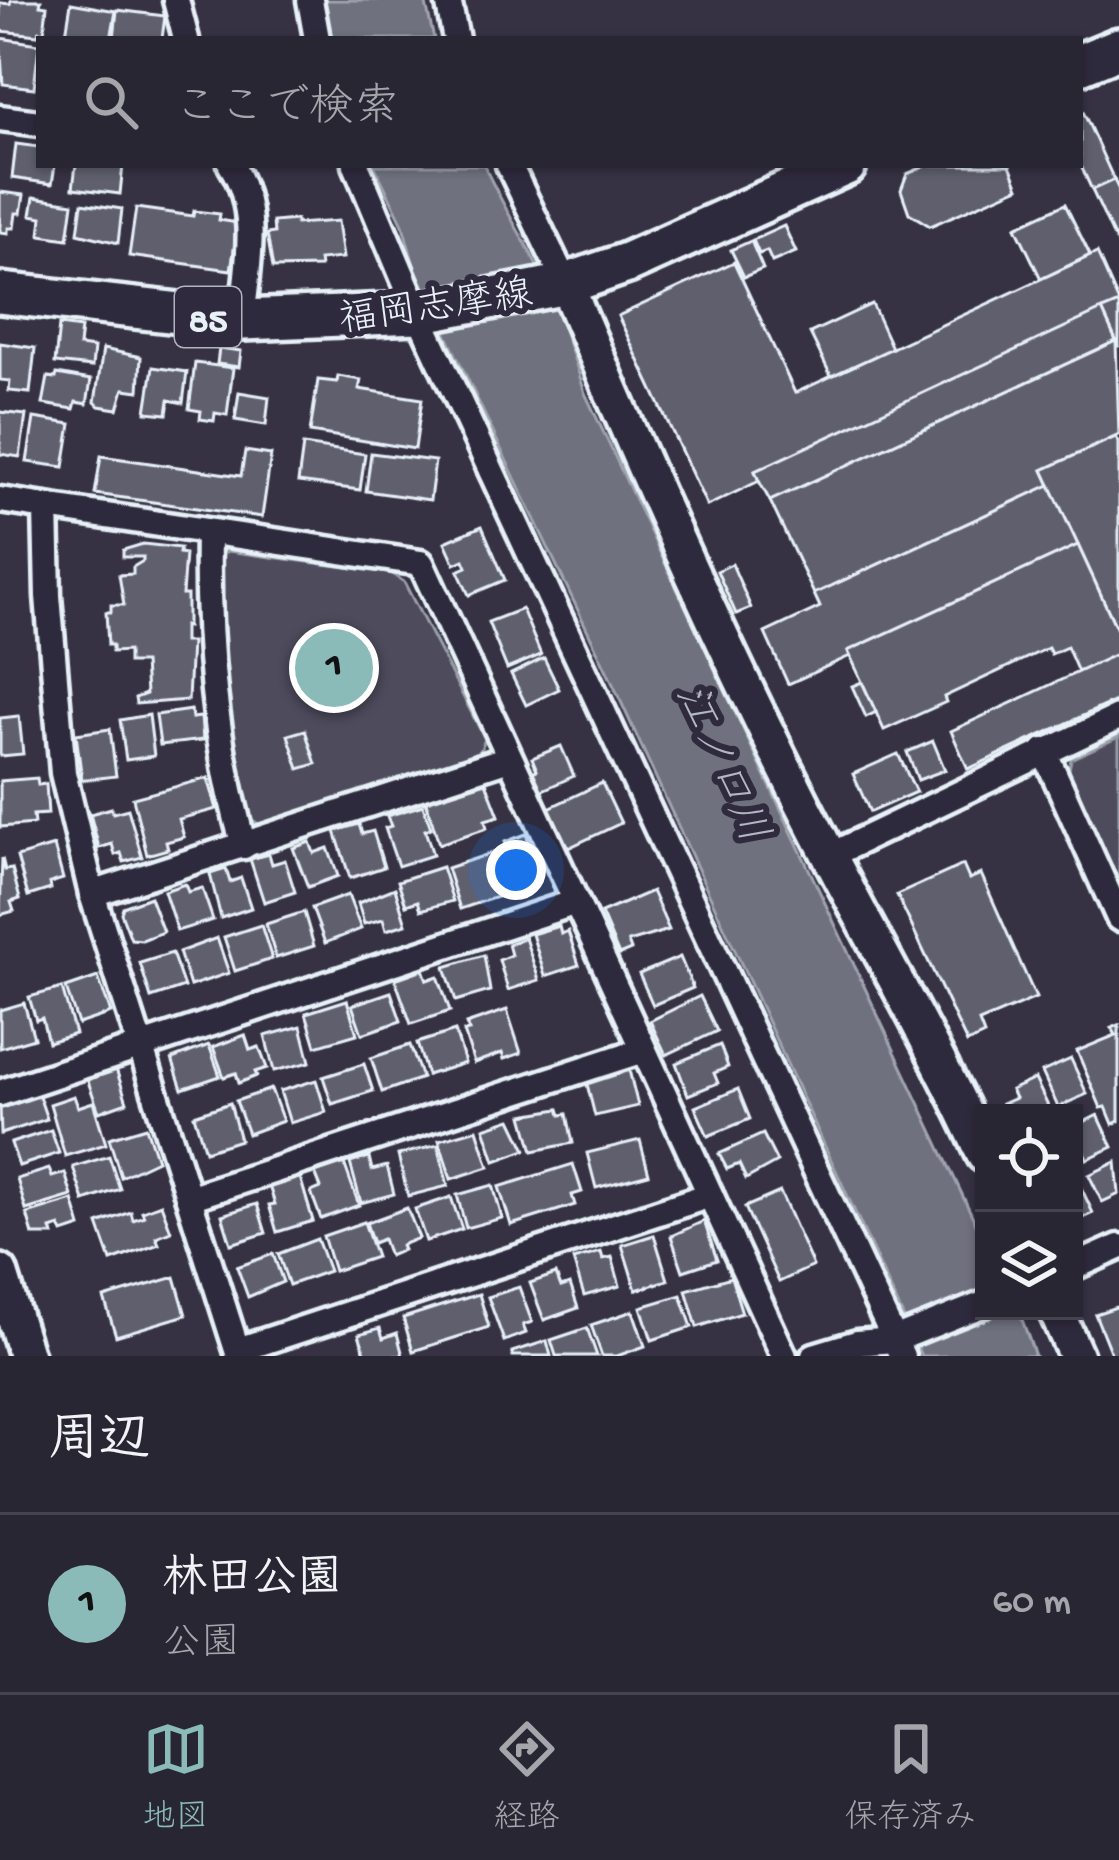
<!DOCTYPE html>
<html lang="ja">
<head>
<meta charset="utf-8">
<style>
  :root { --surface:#282633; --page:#302e3b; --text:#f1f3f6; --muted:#a5a5ac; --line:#44434e; --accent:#8bbbb9 }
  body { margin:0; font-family:"Gochi Hand","Klee One",sans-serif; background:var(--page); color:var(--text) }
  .controls { position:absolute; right:36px; bottom:36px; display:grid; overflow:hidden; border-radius:0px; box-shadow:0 3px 9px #0004 }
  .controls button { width:108px; height:108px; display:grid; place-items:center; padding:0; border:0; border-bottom:3px solid var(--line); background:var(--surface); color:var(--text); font:60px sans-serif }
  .you { position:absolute; left:516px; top:870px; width:42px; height:42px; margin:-30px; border:9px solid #fff; border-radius:50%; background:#1a73e8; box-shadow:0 0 0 18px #1a73e833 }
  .badge { display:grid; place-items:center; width:78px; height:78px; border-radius:50%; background:var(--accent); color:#111; font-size:39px; font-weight:700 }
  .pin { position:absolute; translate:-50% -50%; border:6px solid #fff; box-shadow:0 3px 12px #0006 }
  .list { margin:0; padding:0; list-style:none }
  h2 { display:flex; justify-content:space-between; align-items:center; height:156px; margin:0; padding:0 48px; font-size:51px }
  h2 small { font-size:39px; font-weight:400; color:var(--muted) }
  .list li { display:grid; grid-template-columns:78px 1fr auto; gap:36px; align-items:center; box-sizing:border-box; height:180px; padding:0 48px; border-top:3px solid var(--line) }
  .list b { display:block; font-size:45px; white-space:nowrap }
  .list p { margin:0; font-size:39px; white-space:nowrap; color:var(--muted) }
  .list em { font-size:39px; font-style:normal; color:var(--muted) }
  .icon { flex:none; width:66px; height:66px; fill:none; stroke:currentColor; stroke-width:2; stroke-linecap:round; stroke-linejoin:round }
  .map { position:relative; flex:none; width:1119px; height:1356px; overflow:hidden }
  .search { position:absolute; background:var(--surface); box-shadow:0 3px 9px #0004; left:36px; right:36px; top:36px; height:132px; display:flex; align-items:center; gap:30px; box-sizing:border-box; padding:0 42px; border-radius:0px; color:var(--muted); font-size:45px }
  .sheet { height:336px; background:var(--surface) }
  nav { display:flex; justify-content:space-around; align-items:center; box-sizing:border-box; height:168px; border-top:3px solid var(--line); background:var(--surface); font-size:33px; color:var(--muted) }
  nav a { display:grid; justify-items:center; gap:6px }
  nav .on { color:var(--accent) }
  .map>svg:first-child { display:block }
</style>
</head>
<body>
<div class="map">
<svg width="1119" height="1356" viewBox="0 0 1119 1356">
  <rect width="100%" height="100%" fill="#363244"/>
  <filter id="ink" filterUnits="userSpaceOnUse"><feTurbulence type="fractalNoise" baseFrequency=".00833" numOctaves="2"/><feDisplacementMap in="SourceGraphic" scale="24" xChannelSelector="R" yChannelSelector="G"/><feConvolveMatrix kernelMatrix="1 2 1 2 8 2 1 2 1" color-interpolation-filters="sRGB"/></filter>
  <g filter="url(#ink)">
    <!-- green -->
    <g fill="#4d4b5c" stroke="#9a9eaa" stroke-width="3">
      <polygon points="227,551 391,573 404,582 485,739 478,756 263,827 251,819 222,701 216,560"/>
      <polygon points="1119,737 1119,886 1068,775 1071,759"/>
    </g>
    <!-- water -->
    <g fill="#70717f" stroke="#a0a4af" stroke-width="3">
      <polygon points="324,0 425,0 434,39 331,39"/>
      <path d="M374,165H484C496,192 510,216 524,241C551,289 569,341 585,393L984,1241V1311H1019L1035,1356H921L606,669L415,269L402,222Z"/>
    </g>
    <!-- building -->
    <g fill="#605e6e" stroke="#e8f1f8" stroke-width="3">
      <polygon points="11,0 41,0 40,5 47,6 44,32 39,31 38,35 0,31 0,3 10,4"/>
      <polygon points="71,3 116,11 111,39 66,34"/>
      <polygon points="117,10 165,16 162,39 114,39"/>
      <polygon points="0,38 39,44 34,88 3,84"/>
      <polygon points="1080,105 1114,180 1092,190 1080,164"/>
      <polygon points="16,144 39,147 39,165 55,165 52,184 12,178"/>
      <polygon points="76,165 123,165 120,194 73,188"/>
      <polygon points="928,165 1010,165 1019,187 930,226 909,213 901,190 907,174"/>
      <polygon points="1114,180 1119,190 1119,248 1092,190"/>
      <polygon points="0,192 24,195 21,213 16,213 14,228 8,228 8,233 0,232"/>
      <polygon points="34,197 73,203 68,239 40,235 42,217 31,215"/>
      <polygon points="82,203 122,209 118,243 78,233"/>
      <polygon points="1065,204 1090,255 1041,279 1016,227"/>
      <polygon points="136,208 193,216 194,211 220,214 219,220 238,223 231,270 129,256"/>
      <polygon points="296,220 296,224 338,221 343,258 319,260 320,267 273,268 267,234 274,233 273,222"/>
      <polygon points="784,226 796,252 772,262 767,251 759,254 753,240"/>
      <polygon points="751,241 763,269 744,277 731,250"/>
      <polygon points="1097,253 1119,303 755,471 759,481 707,506 618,316 734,262 795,393"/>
      <polygon points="1119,303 1119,347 1102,310"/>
      <polygon points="872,304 892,348 831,376 810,333"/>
      <polygon points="1102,310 1116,341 770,501 759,481 755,471"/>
      <polygon points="59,325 81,328 79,346 94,348 92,367 55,363"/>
      <polygon points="1116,341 1119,435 1043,470 1050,485 814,594 770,501"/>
      <polygon points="0,343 35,348 30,393 9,391 10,381 0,380"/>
      <polygon points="219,348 241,351 239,367 217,364"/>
      <polygon points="103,349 141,357 139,391 124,389 118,409 99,406 95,402"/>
      <polygon points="195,363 233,368 227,415 215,413 214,421 200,419 201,411 189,409"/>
      <polygon points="153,367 187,372 183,403 169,400 167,414 146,412"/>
      <polygon points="57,374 91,380 87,404 76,402 74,409 43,404 48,377 56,378"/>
      <polygon points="338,376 361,380 359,389 422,399 415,449 310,432 318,380 337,382"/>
      <polygon points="239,392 269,397 266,425 235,420"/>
      <polygon points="0,412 26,415 20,457 0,454"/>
      <polygon points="34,418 71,424 64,467 27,462"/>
      <polygon points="1116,437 1119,442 1119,634 1043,470"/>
      <polygon points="303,445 365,454 360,490 298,482"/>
      <polygon points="245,451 271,455 262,517 95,494 101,456 241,476"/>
      <polygon points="371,453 435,461 430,500 366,491"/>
      <polygon points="1050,485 1078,545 848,651 850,656 788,684 765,633 820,607 814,594"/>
      <polygon points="482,526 505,580 469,595 458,571 467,567 464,560 455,564 445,542"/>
      <polygon points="143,544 180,548 179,553 185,554 182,595 187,595 187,627 184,626 184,642 191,642 188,700 136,704 135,698 146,694 144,663 128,663 128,651 112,652 112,645 108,645 106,612 111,612 111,605 124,605 119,575 133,574 133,567 143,561 143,557 123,557 123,550"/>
      <polygon points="1078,545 1119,634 1119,653 1078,672 1067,647 1051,654 1048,648 944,697 946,702 884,730 848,651"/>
      <polygon points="732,564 751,608 736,614 717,571"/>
      <polygon points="522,609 541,655 507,669 488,622"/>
      <polygon points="1119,653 1119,699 968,769 951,731"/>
      <polygon points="544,658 559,689 526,705 511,674"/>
      <polygon points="862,682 876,712 866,717 852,686"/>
      <polygon points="191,710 192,718 201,717 203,740 160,745 156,715"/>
      <polygon points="149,715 154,756 126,760 120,720"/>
      <polygon points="19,716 23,754 0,756 0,718"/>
      <polygon points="110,729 116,776 82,780 76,734"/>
      <polygon points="305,730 316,764 299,769 288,735"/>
      <polygon points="933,741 945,770 918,780 907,752"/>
      <polygon points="561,746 574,776 538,792 530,773 537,770 532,758"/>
      <polygon points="898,754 916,792 870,812 853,774"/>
      <polygon points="37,778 38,785 46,784 48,814 33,815 34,824 0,827 0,781"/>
      <polygon points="208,778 217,809 179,819 184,837 166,842 168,849 147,855 133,798"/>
      <polygon points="486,782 499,816 485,820 487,828 439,844 426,801"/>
      <polygon points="602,783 621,823 568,848 549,808"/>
      <polygon points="423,805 431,828 425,830 433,855 398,866 385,828 391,826 387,816"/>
      <polygon points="111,808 113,813 128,809 142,857 124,862 121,853 115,855 112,844 99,848 90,814"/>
      <polygon points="359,824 362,834 373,831 384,867 350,878 335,831"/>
      <polygon points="526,834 538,867 517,875 505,842"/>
      <polygon points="310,842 314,853 328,848 338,876 308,887 293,848"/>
      <polygon points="54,846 63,879 50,883 51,889 28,896 17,857"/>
      <polygon points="501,850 512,884 497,897 460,909 447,868"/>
      <polygon points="269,854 272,864 285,860 295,892 264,902 250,859"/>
      <polygon points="2,858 5,870 12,869 20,899 11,902 14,911 0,915"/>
      <polygon points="963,865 969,879 981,874 1036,998 979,1022 984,1035 967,1043 897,895"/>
      <polygon points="442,867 453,901 421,910 418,901 406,905 398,881"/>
      <polygon points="226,869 230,882 241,878 251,908 221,918 210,874"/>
      <polygon points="185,884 188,892 202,888 213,920 177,931 164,891"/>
      <polygon points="395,888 406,924 386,930 383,919 364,924 358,903"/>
      <polygon points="652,891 669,930 628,942 631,950 619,955 601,913"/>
      <polygon points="348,895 361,929 325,943 312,908"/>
      <polygon points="150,897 163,932 142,940 131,939 121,913 123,907"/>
      <polygon points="304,912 314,946 276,958 266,924"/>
      <polygon points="261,925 272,959 235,971 224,937"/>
      <polygon points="559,926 561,934 568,931 579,965 545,976 532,934"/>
      <polygon points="217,938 229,973 190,986 179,952"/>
      <polygon points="525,938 539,980 508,990 499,960 511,955 508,944"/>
      <polygon points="172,953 184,987 151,998 140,963"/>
      <polygon points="484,955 490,991 456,1001 445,967"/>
      <polygon points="680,957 693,988 653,1005 639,974"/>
      <polygon points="423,969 427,980 438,976 450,1011 411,1024 395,979"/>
      <polygon points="98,977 111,1013 78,1024 66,988"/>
      <polygon points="62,988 75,1034 48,1042 42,1018 36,1020 29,997"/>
      <polygon points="391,992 401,1021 362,1034 352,1005"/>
      <polygon points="700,996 717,1031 666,1055 650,1021"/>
      <polygon points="347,1000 357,1034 316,1046 306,1013"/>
      <polygon points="24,1003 34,1038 0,1048 0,1010"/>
      <polygon points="507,1010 521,1053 504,1059 502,1053 474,1063 464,1032 469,1031 466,1024"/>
      <polygon points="1119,1025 1119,1121 1113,1124 1106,1107 1101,1108 1077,1051 1116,1035 1112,1028"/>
      <polygon points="301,1026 310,1062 274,1071 265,1036"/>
      <polygon points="455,1031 465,1063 427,1075 417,1043"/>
      <polygon points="245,1035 250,1050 259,1047 267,1068 255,1072 257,1076 239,1083 236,1073 224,1077 213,1047"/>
      <polygon points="209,1045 220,1076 182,1089 172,1059"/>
      <polygon points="410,1045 422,1078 382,1092 371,1058"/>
      <polygon points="720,1045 728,1067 714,1073 718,1083 688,1095 676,1063"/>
      <polygon points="1071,1059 1087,1094 1058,1107 1042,1072"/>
      <polygon points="364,1064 373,1091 332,1104 323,1077"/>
      <polygon points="115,1066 127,1102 99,1112 86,1076"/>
      <polygon points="629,1070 638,1106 595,1116 586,1080"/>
      <polygon points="1035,1079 1048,1106 1035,1113 1007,1113 1002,1104 1015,1098 1011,1090"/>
      <polygon points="316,1080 326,1112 290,1123 280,1091"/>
      <polygon points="271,1089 283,1121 248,1134 236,1101"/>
      <polygon points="738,1089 750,1119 708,1136 695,1107"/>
      <polygon points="38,1093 47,1119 1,1134 0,1106"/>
      <polygon points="74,1096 78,1107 93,1102 106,1144 65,1156 50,1104"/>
      <polygon points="230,1103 240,1140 205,1151 194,1115"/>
      <polygon points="559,1109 561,1115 567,1114 573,1143 533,1151 523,1115"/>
      <polygon points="1098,1115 1113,1147 1087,1159 1074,1127"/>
      <polygon points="511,1119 526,1150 495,1161 484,1128"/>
      <polygon points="146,1127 157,1160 121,1177 109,1138"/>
      <polygon points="477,1129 489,1167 451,1179 439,1140"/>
      <polygon points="51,1130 59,1153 19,1166 11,1143"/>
      <polygon points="763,1134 777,1162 746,1179 739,1164 727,1169 719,1154"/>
      <polygon points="640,1140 649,1174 596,1188 587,1153"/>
      <polygon points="438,1145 448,1186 408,1196 398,1155"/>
      <polygon points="109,1156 120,1189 84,1201 73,1167"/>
      <polygon points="369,1157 372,1170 387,1166 394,1194 361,1203 350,1163"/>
      <polygon points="1116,1162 1119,1194 1102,1202 1089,1175"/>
      <polygon points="344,1163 359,1205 321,1219 311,1192 321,1188 315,1173"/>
      <polygon points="573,1164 582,1192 572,1195 575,1205 511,1225 499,1187"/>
      <polygon points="49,1169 52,1177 65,1173 72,1196 26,1210 17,1179"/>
      <polygon points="300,1177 313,1221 277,1232 269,1205 275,1204 269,1186"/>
      <polygon points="1078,1181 1093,1213 1076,1221 1074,1183"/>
      <polygon points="493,1185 502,1218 466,1228 457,1195"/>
      <polygon points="780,1192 813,1266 779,1282 745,1207"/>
      <polygon points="451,1197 462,1229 426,1241 415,1209"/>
      <polygon points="73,1200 81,1227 63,1233 60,1226 51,1229 53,1235 33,1235 27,1214"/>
      <polygon points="161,1204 171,1231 156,1237 159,1244 111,1261 98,1224 131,1212 133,1220 144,1216 142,1211"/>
      <polygon points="257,1204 266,1233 231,1244 222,1215"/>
      <polygon points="407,1208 419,1238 401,1245 403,1250 389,1256 383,1239 373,1243 366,1223"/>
      <polygon points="704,1221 717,1260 683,1271 671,1236"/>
      <polygon points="364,1222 376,1257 334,1271 323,1236"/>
      <polygon points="654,1235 668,1280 636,1290 622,1245"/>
      <polygon points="317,1239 329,1271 289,1285 278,1254"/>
      <polygon points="601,1252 603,1259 612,1257 620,1286 584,1296 573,1260"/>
      <polygon points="273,1254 283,1282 248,1297 237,1267"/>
      <polygon points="556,1274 561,1287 570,1284 578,1308 544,1320 530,1283"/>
      <polygon points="175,1277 186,1315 116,1336 104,1298"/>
      <polygon points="731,1277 742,1313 697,1327 686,1290"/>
      <polygon points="519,1287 532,1322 523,1325 526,1333 504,1341 488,1297"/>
      <polygon points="479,1294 489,1327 413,1351 403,1318"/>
      <polygon points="681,1295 692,1327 652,1340 641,1307"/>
      <polygon points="1119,1306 1119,1356 1112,1356 1095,1314"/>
      <polygon points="633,1311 645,1346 617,1356 602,1356 591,1325"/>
      <polygon points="380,1328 383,1338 397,1333 403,1356 366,1356 359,1334"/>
      <polygon points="587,1328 597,1356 556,1356 551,1340"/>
      <polygon points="547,1341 551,1356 513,1356 512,1352"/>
    </g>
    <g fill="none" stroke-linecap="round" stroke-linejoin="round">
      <!-- street casing -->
      <g stroke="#e8f1f8" stroke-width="33">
        <g id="street">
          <polyline points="176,0 186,39"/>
          <polyline points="310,0 317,39"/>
          <polyline points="448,0 456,39"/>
          <polyline points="0,118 39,123"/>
          <path d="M231,165C261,211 247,268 242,320"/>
          <polyline points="356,165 418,313 902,1356"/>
          <polyline points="509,165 566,284"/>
          <polyline points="0,500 46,507 48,596 63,773 92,894 239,1356"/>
          <polyline points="46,507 421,563 784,1356"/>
          <path d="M208,533C206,641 214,742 244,846"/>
          <polyline points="1044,751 1119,918"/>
          <polyline points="829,856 1119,717"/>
          <polyline points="92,894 509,758"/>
          <polyline points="0,1093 576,902"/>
          <polyline points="189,1198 643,1050"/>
          <polyline points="1074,1267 1119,1247"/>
          <polyline points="238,1350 710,1195"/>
          <polyline points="814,1356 857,1343 894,1340 984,1304"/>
        </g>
      </g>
      <!-- secondary casing -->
      <g stroke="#e8f1f8" stroke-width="42">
        <g id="secondary">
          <path d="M566,284C647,477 732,669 829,855C881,955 937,1052 984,1155"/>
          <polyline points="0,1272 26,1356"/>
          <polyline points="1056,1311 1076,1356"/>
        </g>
      </g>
      <!-- primary casing -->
      <g stroke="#e8f1f8" stroke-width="48">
        <g id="primary">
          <polyline points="1080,64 1119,48"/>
          <polyline points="0,293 242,320 418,313 566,284 627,263 846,165"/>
        </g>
      </g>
      <!-- street -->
      <use href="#street" stroke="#2f2a3d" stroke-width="24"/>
      <!-- secondary -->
      <use href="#secondary" stroke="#2f2a3d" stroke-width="33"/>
      <!-- primary -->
      <use href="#primary" stroke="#2f2a3d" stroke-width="39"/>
    </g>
  </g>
  <g text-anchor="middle" stroke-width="12" stroke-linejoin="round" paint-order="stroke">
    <!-- shield labels -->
    <rect fill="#2f2a3d" stroke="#b0b5c0" stroke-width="3" x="175" y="287" width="66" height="60" rx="9"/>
    <g font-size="36" font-weight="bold" fill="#e8f1f8">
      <text x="208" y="330">85</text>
    </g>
    <!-- street labels -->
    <g font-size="39" fill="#e8f1f8" stroke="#2f2a3d">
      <text transform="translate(435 303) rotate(-8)" y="14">福岡志摩線</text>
    </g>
    <!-- water labels -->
    <g font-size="42" font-style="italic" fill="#b2b7c2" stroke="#2f2a3d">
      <text transform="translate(725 762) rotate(66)" y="15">江ノ口川</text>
    </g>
  </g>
</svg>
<div class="controls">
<button><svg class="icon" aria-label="locate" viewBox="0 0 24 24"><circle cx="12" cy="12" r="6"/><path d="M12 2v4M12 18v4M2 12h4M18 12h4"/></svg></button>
<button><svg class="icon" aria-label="layers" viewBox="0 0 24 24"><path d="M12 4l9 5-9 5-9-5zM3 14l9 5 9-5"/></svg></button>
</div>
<div class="you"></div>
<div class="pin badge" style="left:334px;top:668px">1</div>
<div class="search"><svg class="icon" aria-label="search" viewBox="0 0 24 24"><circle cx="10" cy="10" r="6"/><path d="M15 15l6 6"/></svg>ここで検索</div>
</div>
<section class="sheet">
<h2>周辺<small></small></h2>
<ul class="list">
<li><span class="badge">1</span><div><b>林田公園</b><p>公園</p></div><em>60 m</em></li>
</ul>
</section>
<nav>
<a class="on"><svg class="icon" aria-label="map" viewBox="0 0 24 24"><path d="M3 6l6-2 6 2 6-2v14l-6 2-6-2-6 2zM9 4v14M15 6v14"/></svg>地図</a>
<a><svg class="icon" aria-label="directions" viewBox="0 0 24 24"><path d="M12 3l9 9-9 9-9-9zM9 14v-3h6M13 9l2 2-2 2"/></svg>経路</a>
<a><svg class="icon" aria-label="saved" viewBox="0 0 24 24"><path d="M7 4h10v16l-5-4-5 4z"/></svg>保存済み</a>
</nav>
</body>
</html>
